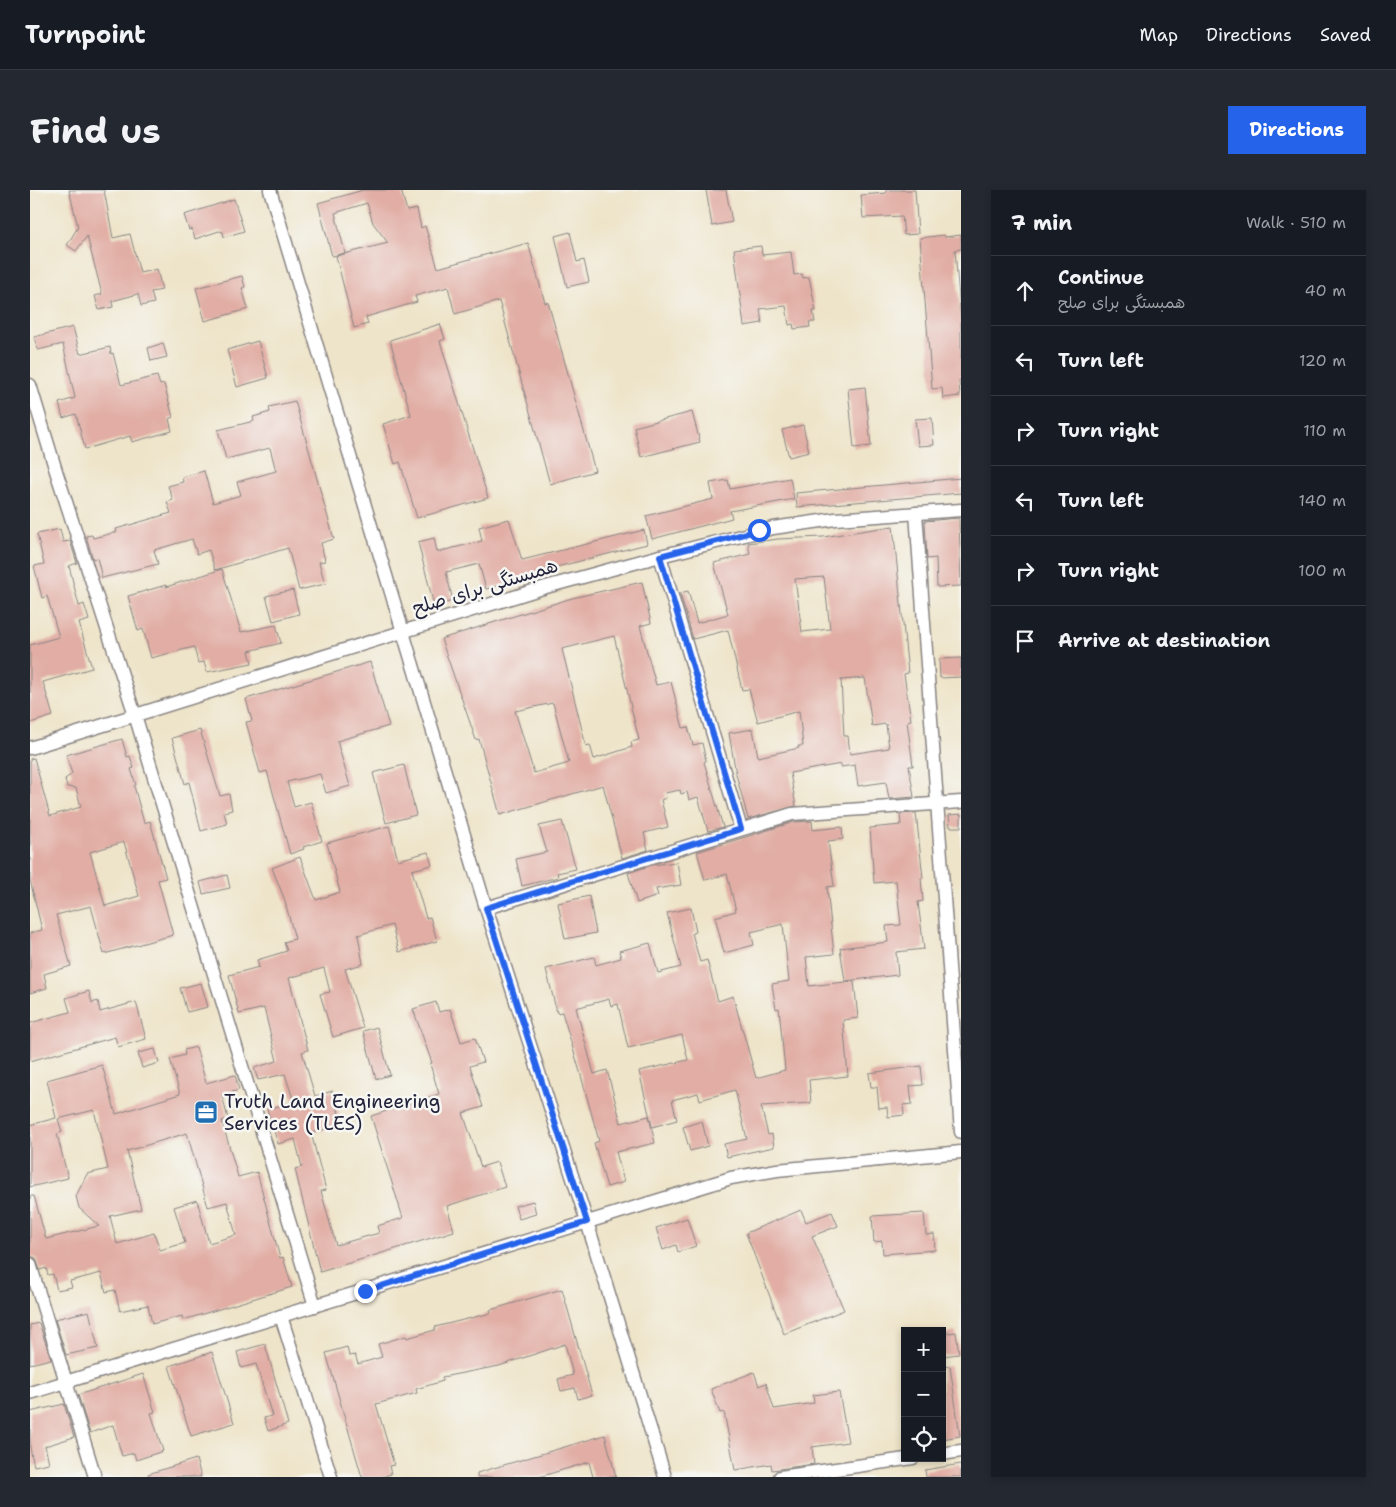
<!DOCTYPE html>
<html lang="en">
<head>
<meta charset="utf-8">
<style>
  :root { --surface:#171b24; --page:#242831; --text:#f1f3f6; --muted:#9ea1a6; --line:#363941; --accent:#2563eb }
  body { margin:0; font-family:"Shantell Sans","Playpen Sans Arabic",sans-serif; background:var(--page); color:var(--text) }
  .controls { position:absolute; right:15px; bottom:15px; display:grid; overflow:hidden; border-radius:0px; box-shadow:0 2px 8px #0003 }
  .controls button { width:45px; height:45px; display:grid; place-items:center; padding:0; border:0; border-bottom:1px solid var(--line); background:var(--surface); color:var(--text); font:25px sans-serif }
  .stop { position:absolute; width:15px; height:15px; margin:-11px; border:4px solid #2563eb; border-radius:50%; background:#fff }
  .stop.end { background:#2563eb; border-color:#fff; box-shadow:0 1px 5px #0008 }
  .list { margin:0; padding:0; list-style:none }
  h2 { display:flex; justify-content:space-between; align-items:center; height:65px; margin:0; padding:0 20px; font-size:21px }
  h2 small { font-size:16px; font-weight:400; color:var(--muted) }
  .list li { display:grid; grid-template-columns:32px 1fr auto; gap:15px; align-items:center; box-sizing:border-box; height:70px; padding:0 20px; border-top:1px solid var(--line) }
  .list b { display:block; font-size:19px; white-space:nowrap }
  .list p { margin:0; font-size:16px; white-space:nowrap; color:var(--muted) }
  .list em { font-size:16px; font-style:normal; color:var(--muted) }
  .icon { flex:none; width:28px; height:28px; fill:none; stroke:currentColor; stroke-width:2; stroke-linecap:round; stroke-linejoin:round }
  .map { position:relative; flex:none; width:931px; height:1287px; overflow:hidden; border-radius:0px }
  header { display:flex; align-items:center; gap:30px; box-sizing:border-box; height:70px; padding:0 25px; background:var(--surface); border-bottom:1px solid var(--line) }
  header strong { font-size:24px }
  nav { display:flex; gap:28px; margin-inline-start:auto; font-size:18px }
  .intro { display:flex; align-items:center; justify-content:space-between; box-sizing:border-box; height:120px; padding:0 30px }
  h1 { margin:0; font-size:35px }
  .button { padding:12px 22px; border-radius:0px; background:var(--accent); color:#fff; font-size:18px; font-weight:700 }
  main { display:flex; gap:30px; padding:0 30px }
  aside { flex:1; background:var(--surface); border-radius:0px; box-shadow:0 2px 8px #0003 }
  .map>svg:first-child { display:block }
</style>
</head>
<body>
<header>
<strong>Turnpoint</strong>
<nav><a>Map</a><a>Directions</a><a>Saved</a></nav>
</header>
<div class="intro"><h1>Find us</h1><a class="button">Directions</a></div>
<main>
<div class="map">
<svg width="931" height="1287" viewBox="0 0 931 1287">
  <rect width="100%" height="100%" fill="#f6f6f2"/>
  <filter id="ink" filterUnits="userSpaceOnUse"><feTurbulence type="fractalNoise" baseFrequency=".02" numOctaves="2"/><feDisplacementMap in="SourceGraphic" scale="10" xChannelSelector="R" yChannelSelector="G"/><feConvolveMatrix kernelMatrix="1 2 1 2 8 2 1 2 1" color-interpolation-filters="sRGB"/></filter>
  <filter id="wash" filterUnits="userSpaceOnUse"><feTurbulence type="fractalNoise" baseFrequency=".0096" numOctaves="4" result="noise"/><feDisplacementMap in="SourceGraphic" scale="20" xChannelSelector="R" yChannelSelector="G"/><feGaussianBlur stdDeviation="1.12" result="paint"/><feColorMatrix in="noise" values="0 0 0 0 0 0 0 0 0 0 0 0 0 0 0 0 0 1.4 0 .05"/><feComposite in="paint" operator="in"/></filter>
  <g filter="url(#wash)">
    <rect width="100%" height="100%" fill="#eee4c9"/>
    <g id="blocks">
      <!-- building -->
      <g fill="#e1ada4" fill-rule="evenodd">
        <polygon points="39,0 74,0 83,48 100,44 110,83 127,79 132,100 121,102 124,113 111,116 108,104 82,111 83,117 69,120 65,106 72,104 57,46 46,61 37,55 48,37"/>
        <polygon points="333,0 371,0 377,21 387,19 391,38 395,36 408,78 498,53 515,113 518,112 565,281 520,294 469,111 425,124 418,97 385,106 387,112 336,127 338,134 324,138 306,66 358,53 343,33 337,13 305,23 315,63 302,66 288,13"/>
        <polygon points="676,0 696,0 702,32 682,36"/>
        <polygon points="856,0 885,0 888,44 874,45 872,26 833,28 831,5 856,3"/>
        <polygon points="204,9 214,41 194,47 193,42 189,41 165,49 162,39 159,40 154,25"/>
        <polygon points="540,42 547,72 554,70 559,92 537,97 525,46"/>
        <polygon points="914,45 915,47 931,45 931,59 925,60 931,132 931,190 929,190 930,206 913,208 912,198 902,199 890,48"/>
        <polygon points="731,56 732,65 761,62 764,85 772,84 773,88 779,87 786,121 783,121 785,132 779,132 780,137 764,139 763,134 759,135 756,116 730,119 732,133 714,136 704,59"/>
        <polygon points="212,86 215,97 212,98 218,119 175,131 166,98"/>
        <polygon points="410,134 415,149 410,151 458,308 387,328 370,272 365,274 353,234 381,225 360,150"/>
        <polygon points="43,137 50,164 80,157 81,164 83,163 91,195 127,186 130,195 134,194 143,227 139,229 142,241 102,252 100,246 55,259 46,224 33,228 29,213 45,208 33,154 8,160 4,147"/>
        <polygon points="228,151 238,188 207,197 197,160"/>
        <polygon points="133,153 137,167 121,171 118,158"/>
        <polygon points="835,197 841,256 824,258 818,199"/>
        <polygon points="265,211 304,349 291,353 295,371 289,372 295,394 269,400 258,358 185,380 179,360 167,364 162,349 124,360 128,374 72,388 67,368 63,369 56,346 62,345 63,348 87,342 86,339 141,323 137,312 143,310 138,296 153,292 152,287 174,281 183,313 211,305 207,292 246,281 240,258 196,269 188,240 224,231 223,227 240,222 239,217"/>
        <polygon points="662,222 670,252 611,267 604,237"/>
        <polygon points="902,228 904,255 888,256 885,229"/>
        <polygon points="773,235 779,262 759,267 752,240"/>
        <polygon points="760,288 764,309 700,321 702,328 622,349 616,326 683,309 680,293 698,290 700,299"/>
        <polygon points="931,288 931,303 767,317 766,303"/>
        <polygon points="929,328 931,396 907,397 906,368 897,369 895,331"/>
        <polygon points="479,329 492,370 614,340 617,354 507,382 508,386 456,399 449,374 416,382 423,411 404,416 388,352 404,348 407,362 452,351 449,337"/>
        <path d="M863,336L878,483L874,484L881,530L877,531L883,576H879L884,607L859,609L856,592L828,596L825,575L811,577V574L760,583L766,616L718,629L706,584L699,543L723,539L728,567L769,558L768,556H773L769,521L728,532L719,499L712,500L698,440L663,449L650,403L658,401L667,433L698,424L684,373L720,364L718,353L748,349L793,347ZM794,387L800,439L772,442L765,389ZM835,488L842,536L856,534L859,558L820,564L818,546H814L811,490Z"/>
        <polygon points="30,339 33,352 40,351 47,373 39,376 49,416 54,414 59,430 49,433 62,478 13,492 23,526 0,533 0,455 29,447 17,406 12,408 4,376 14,374 7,344"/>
        <polygon points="192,379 211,442 246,435 251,453 219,461 222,473 177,482 174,472 168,473 164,457 121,468 113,439 108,441 98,406 136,395 136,397"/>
        <path d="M612,392L621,433L610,436L626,495L641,492L653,538L658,537L663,555L672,553L676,571L674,572L693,637L678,641L668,607L659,610L657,602L651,604L650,600L635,603L636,608L631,610L638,637L614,643L618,660L592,668L573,595L470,625L449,549L446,550L411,449L542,408ZM584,446L609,550L601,552L602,557L564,569L560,555L556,556L532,459ZM523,513L539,573L504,583L485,521Z"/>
        <polygon points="263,400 269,424 243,431 236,406"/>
        <polygon points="931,468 931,487 910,488 909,469"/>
        <polygon points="340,472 359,536 307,551 320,596 296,603 290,584 257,592 264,617 281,612 292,651 273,657 274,659 260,664 237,581 230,583 216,532 222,531 216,509"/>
        <polygon points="170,540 190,606 199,604 202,620 194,622 197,634 171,641 159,592 155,594 142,548"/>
        <path d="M92,549L97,567L100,566L104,578L101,579L106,595L104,596L114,633L120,631L136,688L128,690L143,745L74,764L61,716L26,725L41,776L14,784L17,798L0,803V743L12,740L0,690V569L4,568L20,626L51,617L46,598L37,597L35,589L42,584L36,565ZM94,652L109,706L75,716L60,662Z"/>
        <polygon points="374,575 386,625 356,633 343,583"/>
        <polygon points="886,623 893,688 891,688 893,711 888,712 894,759 866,762 868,785 815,791 810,758 858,752 856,736 871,735 866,691 844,693 840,638 871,635 870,624"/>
        <polygon points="931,624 931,637 920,637 919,625"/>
        <polygon points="532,631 546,679 527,683 528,687 492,696 486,669 517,662 509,636"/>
        <polygon points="782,631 783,640 812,637 813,649 798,651 804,696 797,697 804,764 776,767 779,796 824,791 828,828 813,830 818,886 779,890 781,913 731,916 738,945 742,944 744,957 697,967 694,954 717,949 705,900 670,910 668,903 642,910 647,930 622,937 609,881 658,870 652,845 598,858 588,814 581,816 579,809 546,818 564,884 577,880 591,933 619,926 625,953 586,962 594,992 577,997 564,953 569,951 550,882 532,822 527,823 516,779 564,767 566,775 591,768 589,761 620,753 628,783 651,777 637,723 661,718 666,742 662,743 670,772 677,770 688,811 703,806 726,888 755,880 749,818 746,819 742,794 759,791 753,734 721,742 724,755 694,763 685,727 706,721 697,684 675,690 667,662 764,632"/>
        <polygon points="359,636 368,670 398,662 402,675 382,680 396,728 400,727 407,751 369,762 362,735 328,745 333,774 315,779 333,838 303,847 290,804 300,802 294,778 259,788 278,860 272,862 285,906 303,901 312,935 281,943 296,1000 291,1001 306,1055 349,1043 347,1036 373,1028 341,926 409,904 400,874 402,873 383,819 406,812 409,822 420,819 431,852 445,848 453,872 440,876 453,917 433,923 451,977 467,972 475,997 417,1016 424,1041 290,1082 265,979 272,977 265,949 248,954 237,919 264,912 255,884 228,890 224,878 247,871 234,818 209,824 199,785 229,777 227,770 257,761 254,752 265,749 254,708 242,678 270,667 286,710 310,702 297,653"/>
        <polygon points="647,672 651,695 626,699 628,706 607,713 598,683 622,675"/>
        <polygon points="197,685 200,698 173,704 170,692"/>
        <polygon points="559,706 566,743 535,749 528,713"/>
        <polygon points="171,793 178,817 157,822 150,798"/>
        <polygon points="59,801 62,813 68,811 70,822 106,812 116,849 88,857 85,847 0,871 0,833 40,822 36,808"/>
        <polygon points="347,837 360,885 346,889 333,841"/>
        <path d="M166,857L176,893L205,885L209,900L192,905L198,929L192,931L208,987L227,982L250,1068L253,1067L262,1097L153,1130L152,1126L122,1134L118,1115L90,1121L85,1100L76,1102L71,1083L40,1091L42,1097L27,1100L23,1084L18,1085L16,1078L10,1080L6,1068L0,1066V1006H4L16,1049L69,1036L49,1018L46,1006L57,984L78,979L64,920L28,929L32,942L27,944L38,988L0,997V935L26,928L17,890L72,875L86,924L150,904L140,869L155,865L154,860ZM157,943L178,1017L197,1012L206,1045L179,1053L167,1010L144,1017L155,1053L130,1060L124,1043L87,1054L80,1026L111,1019L97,961Z"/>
        <polygon points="125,859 129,873 112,878 108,863"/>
        <polygon points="891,876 893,895 880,896 882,914 873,915 874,925 858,927 857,917 849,918 847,897 841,897 839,883"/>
        <polygon points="672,931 678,956 660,961 653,937"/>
        <polygon points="503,1011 506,1024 489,1029 485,1016"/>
        <polygon points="771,1020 776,1032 802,1022 808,1036 782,1046 814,1120 754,1144 716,1043"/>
        <polygon points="894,1023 896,1045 904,1044 905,1060 853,1064 852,1051 844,1052 842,1026"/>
        <polygon points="657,1028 666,1056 648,1062 646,1055 633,1060 626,1038"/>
        <polygon points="532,1099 562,1205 548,1209 545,1198 531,1201 528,1189 543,1185 535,1154 469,1176 412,1187 413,1191 386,1199 387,1203 346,1214 364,1275 359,1276 361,1284 352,1287 332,1287 296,1163 317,1157 319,1166 325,1165 328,1174 352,1167 348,1154 376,1146 377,1148 405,1140 405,1137 461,1123 460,1120"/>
        <polygon points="59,1121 68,1158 36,1165 25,1129"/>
        <polygon points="9,1133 21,1169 0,1174 0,1135"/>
        <polygon points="926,1142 929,1164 912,1166 912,1144"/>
        <polygon points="235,1154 258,1234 238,1241 234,1228 242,1226 226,1174 211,1178 207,1162"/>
        <polygon points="182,1162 204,1233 161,1246 139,1176"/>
        <polygon points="920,1176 930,1246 912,1249 912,1177"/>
        <polygon points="724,1182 729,1196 736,1193 744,1219 784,1213 783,1205 809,1202 818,1252 782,1257 784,1274 742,1280 741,1274 705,1280 694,1222 690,1223 681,1199"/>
        <polygon points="113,1184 125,1222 121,1223 133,1261 106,1270 104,1263 92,1266 83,1235 60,1243 48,1205"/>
        <polygon points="34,1214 44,1247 15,1256 19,1273 4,1276 0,1258 0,1222"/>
        <polygon points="575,1245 586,1287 563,1287 559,1272 509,1287 447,1287 447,1283"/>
        <polygon points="166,1269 171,1287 119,1287 118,1284"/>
        <polygon points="931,1274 931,1287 896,1287 895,1280"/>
      </g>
    </g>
  </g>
  <g filter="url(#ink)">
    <use href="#blocks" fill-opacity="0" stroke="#888382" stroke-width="1"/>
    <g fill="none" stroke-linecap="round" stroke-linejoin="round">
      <!-- street casing -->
      <g stroke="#888382" stroke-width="15">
        <g id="street">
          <polyline points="240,0 456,718 557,1032 635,1287"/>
          <polyline points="0,195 26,281 105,525 285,1116"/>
          <polyline points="886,323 931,942"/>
          <polyline points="630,366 711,639"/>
          <polyline points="0,558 516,397 630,366 743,338 805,329 931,320"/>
          <polyline points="456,718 762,624 931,612"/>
          <polyline points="0,1074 65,1287"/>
          <polyline points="251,1126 301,1287"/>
          <polyline points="0,1203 701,988 747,980 931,962"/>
          <polyline points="912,1264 931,1261"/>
          <polyline points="750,1287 883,1268"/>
        </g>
      </g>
      <!-- street -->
      <use href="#street" stroke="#fff" stroke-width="12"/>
    </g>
  </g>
  <g fill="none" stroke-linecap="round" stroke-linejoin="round" filter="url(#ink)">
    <!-- route -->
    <polyline stroke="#2563eb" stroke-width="6" points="335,1101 557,1032 456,718 711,639 630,366 729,340"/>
  </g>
  <!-- icons -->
  <defs>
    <g id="office-square" transform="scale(1.25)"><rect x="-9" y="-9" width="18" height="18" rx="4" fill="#1f6fb2" stroke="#f6f6f2"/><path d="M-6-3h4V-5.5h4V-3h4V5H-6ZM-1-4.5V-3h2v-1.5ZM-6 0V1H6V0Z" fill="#fff"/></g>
  </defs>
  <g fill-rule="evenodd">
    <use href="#office-square" x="176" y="922"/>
  </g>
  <g text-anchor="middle" stroke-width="5" stroke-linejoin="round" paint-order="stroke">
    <!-- street labels -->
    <g font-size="19" fill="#22223b" stroke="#f6f6f2">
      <text transform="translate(455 396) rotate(-17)" y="7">همبستگی برای صلح</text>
    </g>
    <!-- poi labels -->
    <g font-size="19" fill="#22223b" stroke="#f6f6f2" text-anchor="start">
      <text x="194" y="918">Truth Land Engineering<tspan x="194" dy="22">Services (TLES)</tspan></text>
    </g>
  </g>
</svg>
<div class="controls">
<button>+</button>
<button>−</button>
<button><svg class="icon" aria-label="locate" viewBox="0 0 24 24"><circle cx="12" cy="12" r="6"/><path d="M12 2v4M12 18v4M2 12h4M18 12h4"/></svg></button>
</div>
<div class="stop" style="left:729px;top:340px"></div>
<div class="stop end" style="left:335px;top:1101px"></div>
</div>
<aside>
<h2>7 min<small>Walk · 510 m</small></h2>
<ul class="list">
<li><svg class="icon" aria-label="ahead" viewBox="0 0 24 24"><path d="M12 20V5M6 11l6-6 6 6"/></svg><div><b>Continue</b><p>همبستگی برای صلح</p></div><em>40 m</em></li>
<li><svg class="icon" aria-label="left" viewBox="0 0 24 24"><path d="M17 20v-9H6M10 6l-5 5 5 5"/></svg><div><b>Turn left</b></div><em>120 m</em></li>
<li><svg class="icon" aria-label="right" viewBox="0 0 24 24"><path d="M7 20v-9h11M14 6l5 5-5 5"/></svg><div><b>Turn right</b></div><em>110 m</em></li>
<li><svg class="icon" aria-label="left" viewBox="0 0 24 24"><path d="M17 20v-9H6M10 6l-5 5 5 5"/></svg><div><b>Turn left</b></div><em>140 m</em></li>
<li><svg class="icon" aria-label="right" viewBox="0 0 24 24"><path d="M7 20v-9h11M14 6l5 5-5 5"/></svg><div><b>Turn right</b></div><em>100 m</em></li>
<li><svg class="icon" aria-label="arrive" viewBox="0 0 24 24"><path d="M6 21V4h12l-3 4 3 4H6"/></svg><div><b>Arrive at destination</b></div></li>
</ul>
</aside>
</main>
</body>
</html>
